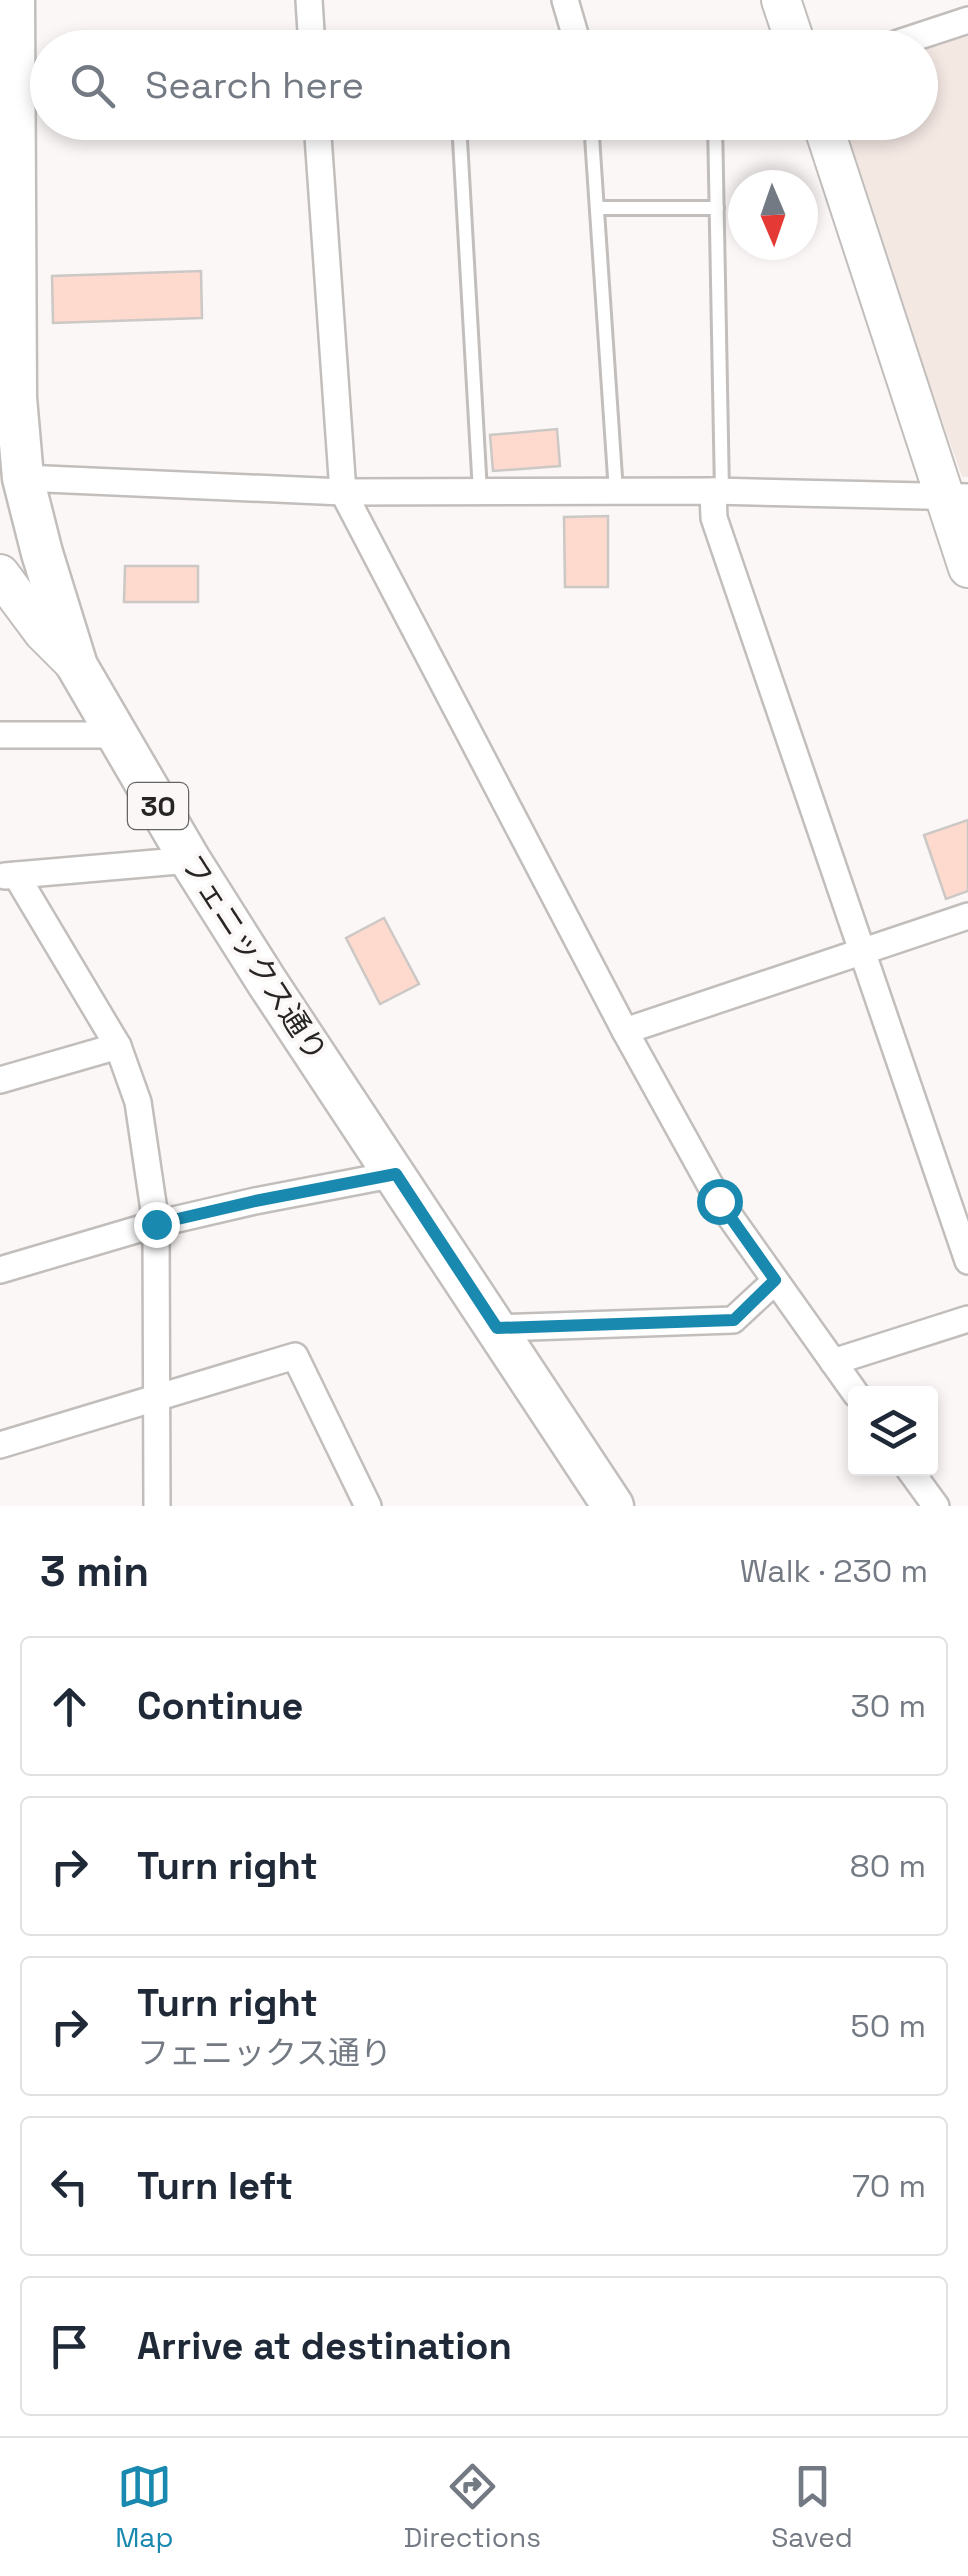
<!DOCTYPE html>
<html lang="en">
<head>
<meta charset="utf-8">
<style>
  :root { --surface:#fff; --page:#f6f6f7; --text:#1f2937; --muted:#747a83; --line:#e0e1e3; --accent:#1989af }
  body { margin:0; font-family:"Space Grotesk","Noto Sans JP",sans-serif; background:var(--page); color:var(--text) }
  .controls { position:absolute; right:30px; bottom:30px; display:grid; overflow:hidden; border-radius:10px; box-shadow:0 5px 15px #0003 }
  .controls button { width:90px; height:90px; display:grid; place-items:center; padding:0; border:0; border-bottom:2px solid var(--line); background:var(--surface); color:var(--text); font:50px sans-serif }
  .compass { position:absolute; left:728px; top:170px; width:90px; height:90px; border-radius:50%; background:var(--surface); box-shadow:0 5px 15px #0003; rotate:178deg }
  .stop { position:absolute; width:30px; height:30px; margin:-22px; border:8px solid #1989af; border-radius:50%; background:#fff }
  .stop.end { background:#1989af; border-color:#fff; box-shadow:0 2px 10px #0008 }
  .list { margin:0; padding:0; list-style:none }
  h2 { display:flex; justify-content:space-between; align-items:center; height:130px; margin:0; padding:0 40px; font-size:42px }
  h2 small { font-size:32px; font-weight:400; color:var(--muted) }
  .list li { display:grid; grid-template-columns:65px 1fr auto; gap:30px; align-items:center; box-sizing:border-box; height:140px; margin:0 20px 20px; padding:0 20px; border:2px solid var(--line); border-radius:10px }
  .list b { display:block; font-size:38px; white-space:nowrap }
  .list p { margin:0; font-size:32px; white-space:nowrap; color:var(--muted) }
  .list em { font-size:32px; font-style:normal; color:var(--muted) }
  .icon { flex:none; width:55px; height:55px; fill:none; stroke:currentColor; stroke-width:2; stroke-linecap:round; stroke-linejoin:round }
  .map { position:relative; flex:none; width:968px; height:1506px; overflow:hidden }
  .search { position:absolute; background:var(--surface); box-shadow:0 5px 15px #0003; left:30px; right:30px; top:30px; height:110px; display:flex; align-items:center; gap:25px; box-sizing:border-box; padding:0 35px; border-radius:55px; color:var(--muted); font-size:38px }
  .sheet { height:930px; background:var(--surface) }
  nav { display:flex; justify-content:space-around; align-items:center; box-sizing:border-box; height:140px; border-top:2px solid var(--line); background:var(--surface); font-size:28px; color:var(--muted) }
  nav a { display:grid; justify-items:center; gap:5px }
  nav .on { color:var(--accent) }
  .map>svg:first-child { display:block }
</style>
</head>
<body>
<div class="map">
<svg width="968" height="1506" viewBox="0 0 968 1506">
  <rect width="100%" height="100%" fill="#fbf7f6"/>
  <!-- built -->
  <polygon fill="#f4e8e3" points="968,33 968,477 962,477 838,123 920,122 921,49"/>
  <!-- building -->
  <g fill="#fddacd" stroke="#cbc8c6" stroke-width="2.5">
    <polygon points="201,271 202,318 53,323 52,276"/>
    <polygon points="557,429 560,466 493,471 490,435"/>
    <polygon points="608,516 608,587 565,587 564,517"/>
    <polygon points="125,566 198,566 198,602 124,602"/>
    <polygon points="968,820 968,891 946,899 924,835"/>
    <polygon points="384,918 419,984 380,1004 346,938"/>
  </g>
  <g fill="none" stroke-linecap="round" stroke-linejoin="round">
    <!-- lane casing -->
    <g stroke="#c1bebc" stroke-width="18">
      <g id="lane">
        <polyline points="459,122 480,492"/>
        <polyline points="591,122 616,492"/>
        <polyline points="715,122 722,492"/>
        <polyline points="597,208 717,208"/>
      </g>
    </g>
    <!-- street casing -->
    <g stroke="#c1bebc" stroke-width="30">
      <g id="street">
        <polyline points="309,0 312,48"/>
        <polyline points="565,0 579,48"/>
        <polyline points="883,48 968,20"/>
        <polyline points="317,122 343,492 625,1031 719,1201 856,1394"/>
        <polyline points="23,478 343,492 713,491 968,497"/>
        <polyline points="713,491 714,518 968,1261"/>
        <polyline points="0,735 116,735"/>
        <polyline points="16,875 118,1046 138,1102 156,1224 157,1506"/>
        <polyline points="5,876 190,860"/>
        <polyline points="625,1031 968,916"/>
        <polyline points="0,1080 118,1046"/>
        <polyline points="0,1270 156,1224 255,1201 396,1174"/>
        <polyline points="497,1328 733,1320 775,1281"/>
        <polyline points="833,1362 968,1319"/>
        <polyline points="0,1445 295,1356 368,1506"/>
        <polyline points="909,1469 936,1506"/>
      </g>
    </g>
    <!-- secondary casing -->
    <g stroke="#c1bebc" stroke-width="42">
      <g id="secondary">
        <polyline points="781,0 797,48"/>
        <polyline points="822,122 968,568"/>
        <polyline points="0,574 43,632 77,666"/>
      </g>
    </g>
    <!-- primary casing -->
    <g stroke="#c1bebc" stroke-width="45">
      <polyline id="primary" points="14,0 16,398 23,478 42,553 77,666 190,860 267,982 613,1506"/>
    </g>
    <!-- lane -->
    <use href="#lane" stroke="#fff" stroke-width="12"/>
    <!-- street -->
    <use href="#street" stroke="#fff" stroke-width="25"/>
    <!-- secondary -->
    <use href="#secondary" stroke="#fff" stroke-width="38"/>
    <!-- primary -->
    <use href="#primary" stroke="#fff" stroke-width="40"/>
  </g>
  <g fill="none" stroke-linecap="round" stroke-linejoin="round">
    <!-- route -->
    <polyline stroke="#1989af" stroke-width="12" points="156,1224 255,1201 396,1174 497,1328 734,1320 775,1280 719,1201"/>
  </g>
  <g text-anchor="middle" stroke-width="8" stroke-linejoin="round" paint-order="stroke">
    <!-- shield labels -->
    <rect fill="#fbf7f6" stroke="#666463" stroke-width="2.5" x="128" y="783" width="60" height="46" rx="8"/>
    <g font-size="28" font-weight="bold" fill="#262524">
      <text x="158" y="816">30</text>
    </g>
    <!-- street labels -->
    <g font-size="30" fill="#262524" stroke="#fbf7f6">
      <text transform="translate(254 958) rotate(57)" y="10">フェニックス通り</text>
    </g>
  </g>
</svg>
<div class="controls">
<button><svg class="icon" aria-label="layers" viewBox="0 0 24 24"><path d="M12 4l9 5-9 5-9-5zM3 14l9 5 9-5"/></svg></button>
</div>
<svg class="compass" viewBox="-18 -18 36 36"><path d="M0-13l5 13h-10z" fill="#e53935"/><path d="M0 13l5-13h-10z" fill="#747a83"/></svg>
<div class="stop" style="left:719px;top:1201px"></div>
<div class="stop end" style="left:156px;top:1224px"></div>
<div class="search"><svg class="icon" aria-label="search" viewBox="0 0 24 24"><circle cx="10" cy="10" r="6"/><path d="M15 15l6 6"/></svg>Search here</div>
</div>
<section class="sheet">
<h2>3 min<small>Walk · 230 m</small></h2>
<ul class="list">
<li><svg class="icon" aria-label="ahead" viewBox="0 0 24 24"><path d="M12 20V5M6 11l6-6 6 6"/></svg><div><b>Continue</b></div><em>30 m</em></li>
<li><svg class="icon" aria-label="right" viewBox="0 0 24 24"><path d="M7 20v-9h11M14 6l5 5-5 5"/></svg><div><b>Turn right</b></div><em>80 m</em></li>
<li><svg class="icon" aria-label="right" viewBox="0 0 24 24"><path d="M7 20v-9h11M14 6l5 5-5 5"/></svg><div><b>Turn right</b><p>フェニックス通り</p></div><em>50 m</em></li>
<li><svg class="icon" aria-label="left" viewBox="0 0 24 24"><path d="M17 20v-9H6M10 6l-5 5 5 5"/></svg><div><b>Turn left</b></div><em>70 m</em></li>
<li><svg class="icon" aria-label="arrive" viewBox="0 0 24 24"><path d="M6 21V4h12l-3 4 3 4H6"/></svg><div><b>Arrive at destination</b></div></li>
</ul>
</section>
<nav>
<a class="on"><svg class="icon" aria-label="map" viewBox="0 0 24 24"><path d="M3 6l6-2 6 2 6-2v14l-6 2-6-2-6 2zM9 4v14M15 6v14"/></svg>Map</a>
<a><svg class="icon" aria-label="directions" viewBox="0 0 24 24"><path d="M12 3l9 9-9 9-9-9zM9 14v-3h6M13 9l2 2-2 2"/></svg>Directions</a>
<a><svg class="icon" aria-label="saved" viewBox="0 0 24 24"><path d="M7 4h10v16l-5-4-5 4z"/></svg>Saved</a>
</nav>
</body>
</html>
